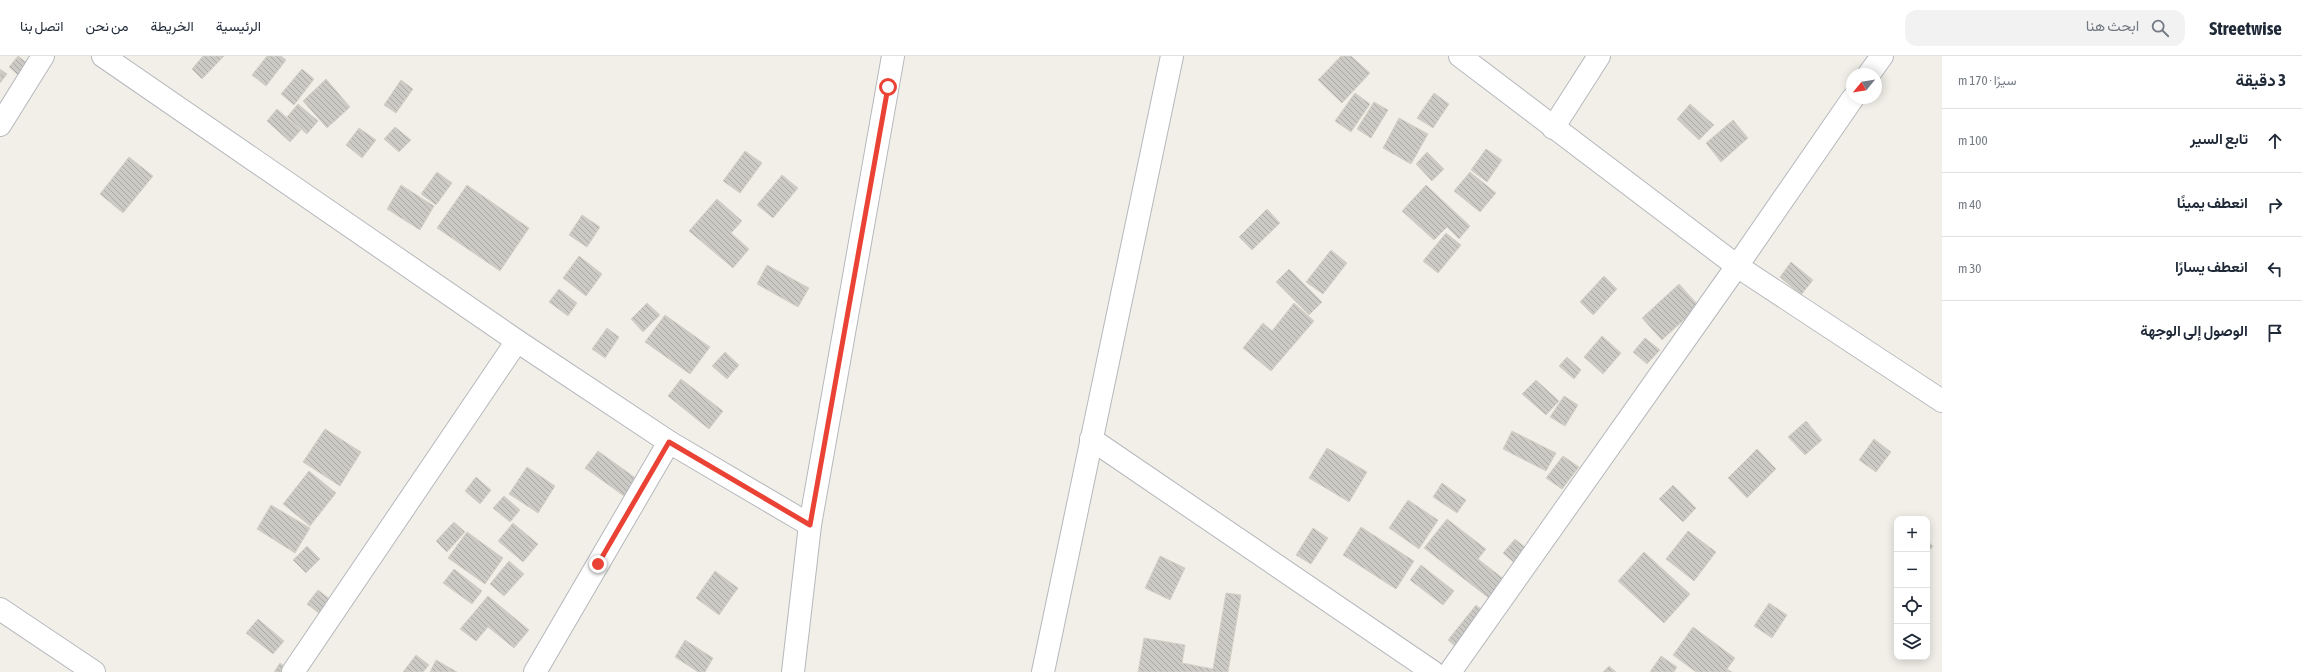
<!DOCTYPE html>
<html lang="ar">
<head>
<meta charset="utf-8">
<style>
  :root { --surface:#fff; --page:#f2f2f3; --text:#1f2937; --muted:#747a83; --line:#e0e1e3 }
  body { margin:0; font-family:"Asap Condensed",Vazirmatn,sans-serif; background:var(--page); color:var(--text); direction:rtl }
  .controls { position:absolute; right:12px; bottom:12px; display:grid; overflow:hidden; border-radius:8px; box-shadow:0 2px 10px #0003 }
  .controls button { width:36px; height:36px; display:grid; place-items:center; padding:0; border:0; border-bottom:1px solid var(--line); background:var(--surface); color:var(--text); font:20px sans-serif }
  .compass { position:absolute; left:1846px; top:12px; width:36px; height:36px; border-radius:50%; background:var(--surface); box-shadow:0 2px 10px #0003; rotate:240deg }
  .stop { position:absolute; width:12px; height:12px; margin:-9px; border:3px solid #ea4335; border-radius:50%; background:#fff }
  .stop.end { background:#ea4335; border-color:#fff; box-shadow:0 1px 4px #0008 }
  .list { margin:0; padding:0; list-style:none }
  h2 { display:flex; justify-content:space-between; align-items:center; height:52px; margin:0; padding:0 16px; font-size:17px }
  h2 small { font-size:13px; font-weight:400; color:var(--muted) }
  .list li { display:grid; grid-template-columns:26px 1fr auto; gap:12px; align-items:center; box-sizing:border-box; height:64px; padding:0 16px; border-top:1px solid var(--line) }
  .list b { display:block; font-size:15px; white-space:nowrap }
  .list em { font-size:13px; font-style:normal; color:var(--muted) }
  .icon { flex:none; width:22px; height:22px; fill:none; stroke:currentColor; stroke-width:2; stroke-linecap:round; stroke-linejoin:round }
  .map { position:relative; flex:none; width:1942px; height:616px; overflow:hidden; direction:ltr }
  header { display:flex; align-items:center; gap:24px; box-sizing:border-box; height:56px; padding:0 20px; background:var(--surface); border-bottom:1px solid var(--line) }
  header strong { font-size:19px }
  nav { display:flex; gap:22px; margin-inline-start:auto; font-size:14px }
  .search { width:280px; height:36px; background:var(--page); display:flex; align-items:center; gap:10px; box-sizing:border-box; padding:0 14px; border-radius:12px; color:var(--muted); font-size:15px }
  main { display:flex }
  aside { flex:1; background:var(--surface) }
  .map>svg:first-child { display:block }
</style>
</head>
<body>
<header>
<strong>Streetwise</strong>
<div class="search"><svg class="icon" aria-label="search" viewBox="0 0 24 24"><circle cx="10" cy="10" r="6"/><path d="M15 15l6 6"/></svg>ابحث هنا</div>
<nav><a>الرئيسية</a><a>الخريطة</a><a>من نحن</a><a>اتصل بنا</a></nav>
</header>
<main>
<aside>
<h2>3 دقيقة<small>سيرًا · 170 m</small></h2>
<ul class="list">
<li><svg class="icon" aria-label="ahead" viewBox="0 0 24 24"><path d="M12 20V5M6 11l6-6 6 6"/></svg><div><b>تابع السير</b></div><em>100 m</em></li>
<li><svg class="icon" aria-label="right" viewBox="0 0 24 24"><path d="M7 20v-9h11M14 6l5 5-5 5"/></svg><div><b>انعطف يمينًا</b></div><em>40 m</em></li>
<li><svg class="icon" aria-label="left" viewBox="0 0 24 24"><path d="M17 20v-9H6M10 6l-5 5 5 5"/></svg><div><b>انعطف يسارًا</b></div><em>30 m</em></li>
<li><svg class="icon" aria-label="arrive" viewBox="0 0 24 24"><path d="M6 21V4h12l-3 4 3 4H6"/></svg><div><b>الوصول إلى الوجهة</b></div></li>
</ul>
</aside>
<div class="map">
<svg width="1942" height="616" viewBox="0 0 1942 616">
  <defs>
    <pattern id="building-back-hatch" width="6" height="6" patternUnits="userSpaceOnUse"><rect width="6" height="6" fill="#cccac5"/><path d="M-1 5l2 2M0 0l6 6M5-1l2 2" fill="none" stroke="#a9a8a4"/></pattern>
  </defs>
  <rect width="100%" height="100%" fill="#f1efe8"/>
  <!-- building -->
  <g fill="url(#building-back-hatch)" stroke="#d6d1c6">
    <polygon points="18,0 36,14 26,26 9,11"/>
    <polygon points="203,0 224,0 202,23 192,13"/>
    <polygon points="267,0 281,0 286,4 266,30 252,19"/>
    <polygon points="1341,0 1351,0 1370,17 1342,47 1318,24"/>
    <polygon points="0,13 7,18 0,27"/>
    <polygon points="302,13 314,23 294,49 281,38"/>
    <polygon points="326,23 350,51 327,72 303,45"/>
    <polygon points="401,24 413,33 396,57 384,49"/>
    <polygon points="1355,37 1370,48 1351,76 1335,65"/>
    <polygon points="1434,37 1449,48 1433,72 1417,62"/>
    <polygon points="1374,46 1388,54 1371,82 1357,73"/>
    <polygon points="298,48 318,65 307,78 287,61"/>
    <polygon points="1690,48 1714,69 1699,84 1677,63"/>
    <polygon points="277,53 301,74 290,86 267,65"/>
    <polygon points="1399,62 1428,78 1411,108 1383,92"/>
    <polygon points="1733,64 1748,82 1721,106 1706,87"/>
    <polygon points="395,71 411,84 399,96 384,83"/>
    <polygon points="359,72 376,84 362,102 346,89"/>
    <polygon points="1486,93 1502,104 1487,126 1471,114"/>
    <polygon points="745,95 762,107 740,137 723,125"/>
    <polygon points="1427,96 1444,113 1432,125 1416,108"/>
    <polygon points="129,101 153,120 123,157 100,138"/>
    <polygon points="437,116 452,127 436,149 421,138"/>
    <polygon points="1470,116 1496,137 1480,156 1454,135"/>
    <polygon points="782,119 798,132 773,162 757,149"/>
    <polygon points="401,129 434,150 420,174 387,153"/>
    <polygon points="467,129 529,172 500,215 437,172"/>
    <polygon points="1426,129 1470,170 1459,183 1447,171 1434,184 1402,155"/>
    <polygon points="717,143 742,165 731,177 749,193 733,212 689,175"/>
    <polygon points="1267,153 1280,167 1252,194 1239,181"/>
    <polygon points="582,159 600,171 587,191 569,179"/>
    <polygon points="1446,177 1461,189 1438,217 1423,205"/>
    <polygon points="1331,194 1347,207 1323,238 1306,226"/>
    <polygon points="579,200 602,218 586,240 563,222"/>
    <polygon points="1791,206 1813,224 1801,239 1780,221"/>
    <polygon points="767,209 809,232 798,251 757,228"/>
    <polygon points="1289,213 1322,246 1309,259 1276,226"/>
    <polygon points="1604,220 1617,233 1593,259 1580,246"/>
    <polygon points="1679,228 1699,250 1662,284 1642,262"/>
    <polygon points="559,233 577,247 568,260 549,246"/>
    <polygon points="647,247 660,259 643,276 631,263"/>
    <polygon points="1294,247 1314,265 1271,315 1243,292 1263,267 1272,275"/>
    <polygon points="665,259 710,291 690,318 645,286"/>
    <polygon points="607,272 619,281 605,302 592,293"/>
    <polygon points="1602,280 1621,297 1603,318 1584,301"/>
    <polygon points="1645,282 1660,294 1647,308 1633,296"/>
    <polygon points="725,296 739,309 727,323 712,310"/>
    <polygon points="1567,301 1581,314 1574,323 1559,310"/>
    <polygon points="681,323 723,355 709,373 668,340"/>
    <polygon points="1536,324 1559,345 1546,359 1522,338"/>
    <polygon points="1564,340 1578,349 1565,370 1550,361"/>
    <polygon points="1806,365 1822,384 1805,399 1788,381"/>
    <polygon points="325,373 361,396 340,430 303,406"/>
    <polygon points="1512,375 1556,397 1546,415 1503,393"/>
    <polygon points="1874,383 1891,396 1876,416 1859,404"/>
    <polygon points="1327,392 1367,416 1349,446 1309,422"/>
    <polygon points="1757,393 1776,413 1747,442 1728,422"/>
    <polygon points="598,395 637,423 624,440 585,412"/>
    <polygon points="1563,400 1579,411 1562,433 1546,422"/>
    <polygon points="527,411 555,430 538,457 509,438"/>
    <polygon points="309,415 336,437 310,470 283,448"/>
    <polygon points="476,421 491,434 480,448 465,435"/>
    <polygon points="1442,427 1466,444 1457,457 1433,441"/>
    <polygon points="1673,429 1696,452 1683,466 1659,443"/>
    <polygon points="504,440 520,454 510,466 493,452"/>
    <polygon points="1408,444 1438,464 1419,493 1389,472"/>
    <polygon points="271,449 310,472 295,497 257,473"/>
    <polygon points="1447,463 1486,493 1478,503 1509,527 1494,546 1424,492"/>
    <polygon points="454,466 465,476 447,496 436,485"/>
    <polygon points="513,467 538,488 523,506 498,485"/>
    <polygon points="1361,471 1414,505 1396,533 1343,499"/>
    <polygon points="1313,472 1328,482 1311,508 1296,499"/>
    <polygon points="1688,475 1716,496 1694,525 1666,503"/>
    <polygon points="467,476 503,502 485,528 448,502"/>
    <polygon points="1515,483 1531,496 1519,511 1503,497"/>
    <polygon points="1927,485 1933,490 1927,497"/>
    <polygon points="307,490 320,503 306,517 293,504"/>
    <polygon points="1644,496 1690,538 1664,567 1618,525"/>
    <polygon points="1160,500 1185,512 1170,544 1145,532"/>
    <polygon points="509,505 524,518 504,540 490,528"/>
    <polygon points="1421,509 1454,535 1443,549 1410,524"/>
    <polygon points="454,513 482,535 472,548 443,527"/>
    <polygon points="715,515 738,532 719,559 696,542"/>
    <polygon points="318,534 340,551 329,565 307,548"/>
    <polygon points="1226,537 1241,539 1228,616 1138,616 1144,582 1185,589 1182,607 1213,613"/>
    <polygon points="488,540 529,574 514,592 488,571 476,585 460,573"/>
    <polygon points="1769,547 1787,559 1772,582 1754,570"/>
    <polygon points="1476,549 1492,562 1464,598 1448,584"/>
    <polygon points="258,563 284,585 273,598 246,577"/>
    <polygon points="1693,571 1735,602 1727,613 1732,616 1696,616 1673,599"/>
    <polygon points="685,584 713,602 705,616 698,616 675,601"/>
    <polygon points="416,599 429,609 423,616 403,616"/>
    <polygon points="1661,600 1677,611 1674,616 1650,616"/>
    <polygon points="436,604 457,616 430,616"/>
    <polygon points="280,607 292,616 274,616"/>
    <polygon points="1609,610 1616,616 1603,616"/>
  </g>
  <g fill="none" stroke-linecap="round" stroke-linejoin="round">
    <!-- street casing -->
    <g stroke="#b5b8bc" stroke-width="24">
      <g id="street">
        <polyline points="103,0 517,285 669,386 810,469"/>
        <polyline points="1460,0 1737,210 1942,345"/>
        <polyline points="1869,18 1882,0"/>
        <polyline points="0,69 43,0"/>
        <polyline points="1553,72 1599,0"/>
        <polyline points="1091,383 1433,616"/>
        <polyline points="0,553 94,616"/>
        <polyline points="293,616 517,285"/>
        <polyline points="535,616 669,386"/>
        <polyline points="793,616 810,469 893,0"/>
        <polyline points="1043,616 1172,0"/>
        <polyline points="1450,616 1737,210 1853,42"/>
      </g>
    </g>
    <!-- street -->
    <use href="#street" stroke="#fff" stroke-width="22"/>
  </g>
  <g fill="none" stroke-linecap="round" stroke-linejoin="round">
    <!-- route -->
    <polyline stroke="#ea4335" stroke-width="5" points="598,508 669,386 810,469 888,31"/>
  </g>
</svg>
<div class="controls">
<button>+</button>
<button>−</button>
<button><svg class="icon" aria-label="locate" viewBox="0 0 24 24"><circle cx="12" cy="12" r="6"/><path d="M12 2v4M12 18v4M2 12h4M18 12h4"/></svg></button>
<button><svg class="icon" aria-label="layers" viewBox="0 0 24 24"><path d="M12 4l9 5-9 5-9-5zM3 14l9 5 9-5"/></svg></button>
</div>
<svg class="compass" viewBox="-18 -18 36 36"><path d="M0-13l5 13h-10z" fill="#e53935"/><path d="M0 13l5-13h-10z" fill="#747a83"/></svg>
<div class="stop" style="left:888px;top:31px"></div>
<div class="stop end" style="left:598px;top:508px"></div>
</div>
</main>
</body>
</html>
